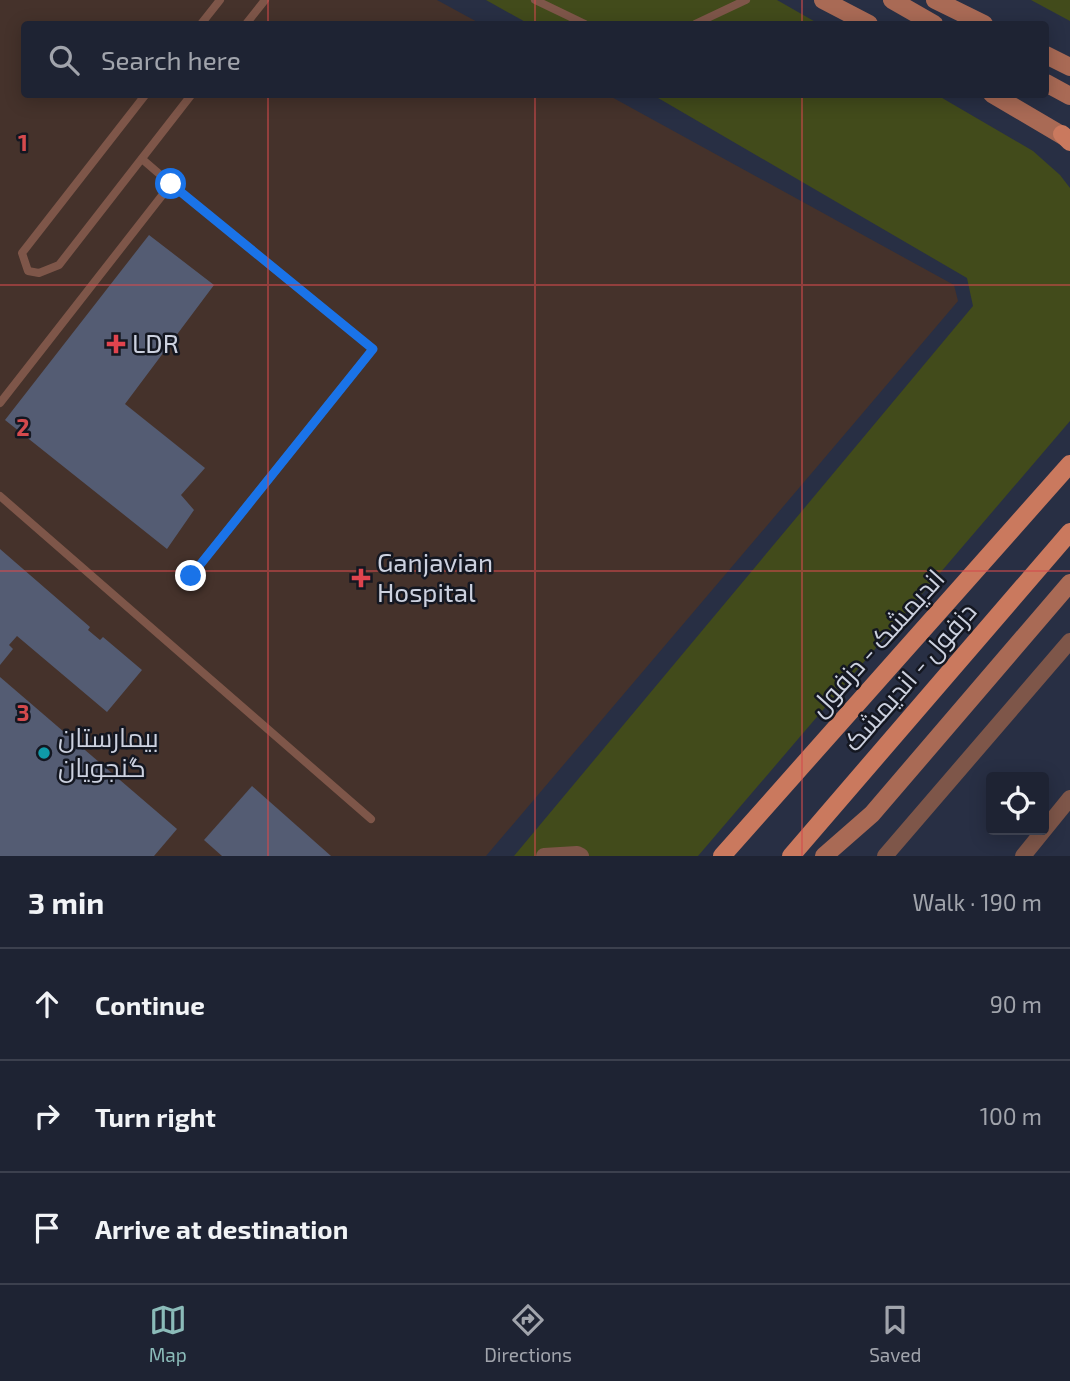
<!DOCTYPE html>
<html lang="en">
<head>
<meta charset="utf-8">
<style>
  :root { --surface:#1e2333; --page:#2b2f3f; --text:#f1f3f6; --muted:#a1a4ac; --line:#3c404e; --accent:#8bbbb9 }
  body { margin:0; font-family:"Exo 2",Cairo,sans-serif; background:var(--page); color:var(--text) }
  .controls { position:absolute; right:21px; bottom:21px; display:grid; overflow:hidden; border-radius:7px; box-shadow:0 4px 18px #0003 }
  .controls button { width:63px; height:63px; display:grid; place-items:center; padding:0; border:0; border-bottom:2px solid var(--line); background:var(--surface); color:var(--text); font:35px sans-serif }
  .stop { position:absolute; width:21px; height:21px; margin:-16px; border:5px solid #1a73e8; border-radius:50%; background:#fff }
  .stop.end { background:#1a73e8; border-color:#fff; box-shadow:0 2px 7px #0008 }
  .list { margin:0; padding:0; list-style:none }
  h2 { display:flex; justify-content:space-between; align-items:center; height:91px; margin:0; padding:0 28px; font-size:30px }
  h2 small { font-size:23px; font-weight:400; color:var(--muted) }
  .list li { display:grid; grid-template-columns:46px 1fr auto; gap:21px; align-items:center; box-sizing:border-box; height:112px; padding:0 28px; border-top:2px solid var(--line) }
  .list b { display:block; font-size:26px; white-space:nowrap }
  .list em { font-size:23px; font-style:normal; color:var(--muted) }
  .icon { flex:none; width:38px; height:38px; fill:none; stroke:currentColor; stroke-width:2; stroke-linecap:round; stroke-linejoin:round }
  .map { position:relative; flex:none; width:1070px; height:856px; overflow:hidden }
  .search { position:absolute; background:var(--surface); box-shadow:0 4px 18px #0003; left:21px; right:21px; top:21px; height:77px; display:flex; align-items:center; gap:18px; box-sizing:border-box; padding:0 24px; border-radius:7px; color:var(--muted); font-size:26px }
  .sheet { height:427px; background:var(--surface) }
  nav { display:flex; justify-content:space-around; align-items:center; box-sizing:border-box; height:98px; border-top:2px solid var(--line); background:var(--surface); font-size:19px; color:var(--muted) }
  nav a { display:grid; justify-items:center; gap:4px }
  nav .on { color:var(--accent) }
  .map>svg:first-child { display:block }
</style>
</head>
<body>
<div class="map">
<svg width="1070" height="856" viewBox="0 0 1070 856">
  <rect width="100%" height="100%" fill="#282f44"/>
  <!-- medical -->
  <polygon fill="#45322b" points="0,0 437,0 481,24 24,24 24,94 608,95 954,285 958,301 486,856 0,856"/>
  <!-- green -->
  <g fill="#424b1b">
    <polygon points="486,0 777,0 819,24 529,24"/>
    <polygon points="1031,0 1070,0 1070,21"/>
    <polygon points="653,95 937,95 1033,151 1060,175 1070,188 1070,421 698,856 514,856 973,306 967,278"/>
  </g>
  <!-- building -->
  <g fill="#545c73">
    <polygon points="149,235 214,285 125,404 205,468 181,495 194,510 167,549 5,420"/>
    <polygon points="0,549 90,627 88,630 100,640 103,637 142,670 107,712 17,636 9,645 13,649 0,665"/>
    <polygon points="0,677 177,829 154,856 0,856"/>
    <polygon points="252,786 331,856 222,856 204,840"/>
  </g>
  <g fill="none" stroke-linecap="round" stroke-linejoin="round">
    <!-- service -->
    <g stroke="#7e5649" stroke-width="8">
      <polyline points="535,0 585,24"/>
      <polyline points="201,24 220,0"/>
      <polyline points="246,24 265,0"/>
      <polyline points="695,24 746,0"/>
      <polyline points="146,94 22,253 28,271 39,273 59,265 192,94"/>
      <polyline points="171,184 373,349 191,576"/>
      <polyline points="0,403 171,184 142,159"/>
      <polyline points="0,496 371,819"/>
    </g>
    <!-- minor -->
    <g stroke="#7e5649" stroke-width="16">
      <polyline points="544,856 577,854 581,856"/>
      <polyline points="885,856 1070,641"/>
      <polyline points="1023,856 1070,798"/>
    </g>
    <!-- secondary -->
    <g stroke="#a96a55" stroke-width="18">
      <polyline points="823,0 869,24"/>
      <polyline points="892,0 934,24"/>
      <polyline points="935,0 984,24"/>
      <polyline points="1046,55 1070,67"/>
      <polyline points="1046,83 1070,96"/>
      <polyline points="992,94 1070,140"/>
      <polyline points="824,856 872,814 1070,583"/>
    </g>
    <!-- primary -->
    <g stroke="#ca795e" stroke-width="18">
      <polyline points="1062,134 1070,142"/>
      <polyline points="722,856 1070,464"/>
      <polyline points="791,856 1070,532"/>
    </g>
  </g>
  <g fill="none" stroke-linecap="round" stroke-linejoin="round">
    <!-- route -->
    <polyline stroke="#1a73e8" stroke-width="9" points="171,184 373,349 191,576"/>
  </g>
  <!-- grid -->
  <path fill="none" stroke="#d44a4d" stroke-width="2" stroke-opacity="0.55" d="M268,0V24M535,0V24M802,0V24M268,94V856M535,94V856M802,94V856M0,285H1070M0,571H1070"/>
  <!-- markers -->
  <g fill="#e0444e" stroke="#141721" stroke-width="2.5">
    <path d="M112.5 333.5h7v7h7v7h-7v7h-7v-7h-7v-7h7z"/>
    <path d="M357.5 567.5h7v7h7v7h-7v7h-7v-7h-7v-7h7z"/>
  </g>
  <circle fill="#0f9aa8" stroke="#141721" stroke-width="2.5" cx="44" cy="753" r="7"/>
  <g text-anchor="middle" stroke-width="5" stroke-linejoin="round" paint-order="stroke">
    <!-- poi labels -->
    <g font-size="26" fill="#ccd1df" stroke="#141721" text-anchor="start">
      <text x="132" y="353">LDR</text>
      <text x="377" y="572">Ganjavian<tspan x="377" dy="30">Hospital</tspan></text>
      <text x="58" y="747">بیمارستان<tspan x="58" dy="30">گنجویان</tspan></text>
    </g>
    <!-- street labels -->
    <g font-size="26" fill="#ccd1df" stroke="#141721">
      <text transform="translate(877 643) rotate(-48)" y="9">اندیمشک - دزفول</text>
      <text transform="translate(910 677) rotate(-49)" y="9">دزفول - اندیمشک</text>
    </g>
  </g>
  <g font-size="23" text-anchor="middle" font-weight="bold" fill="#d44a4d" stroke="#141721" stroke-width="5" stroke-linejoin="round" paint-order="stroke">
    <text x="23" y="151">1</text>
    <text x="23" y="436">2</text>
    <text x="23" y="721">3</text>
  </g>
</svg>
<div class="controls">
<button><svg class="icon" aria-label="locate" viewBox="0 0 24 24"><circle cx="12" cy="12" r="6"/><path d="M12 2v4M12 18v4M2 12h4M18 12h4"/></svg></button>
</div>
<div class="stop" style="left:171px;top:184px"></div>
<div class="stop end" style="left:191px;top:576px"></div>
<div class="search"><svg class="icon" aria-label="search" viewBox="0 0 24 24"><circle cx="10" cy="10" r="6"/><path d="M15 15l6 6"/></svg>Search here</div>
</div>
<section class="sheet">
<h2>3 min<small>Walk · 190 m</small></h2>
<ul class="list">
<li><svg class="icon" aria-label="ahead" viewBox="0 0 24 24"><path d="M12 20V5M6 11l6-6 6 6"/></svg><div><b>Continue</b></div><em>90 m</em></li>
<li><svg class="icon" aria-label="right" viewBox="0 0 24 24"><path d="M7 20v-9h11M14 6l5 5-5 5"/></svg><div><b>Turn right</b></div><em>100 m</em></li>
<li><svg class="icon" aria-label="arrive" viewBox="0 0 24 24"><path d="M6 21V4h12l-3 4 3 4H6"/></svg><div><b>Arrive at destination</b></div></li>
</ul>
</section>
<nav>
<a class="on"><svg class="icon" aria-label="map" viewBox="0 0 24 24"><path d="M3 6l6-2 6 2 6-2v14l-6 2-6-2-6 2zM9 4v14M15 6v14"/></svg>Map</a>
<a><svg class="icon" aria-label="directions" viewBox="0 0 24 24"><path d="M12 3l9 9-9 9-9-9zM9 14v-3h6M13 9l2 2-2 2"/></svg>Directions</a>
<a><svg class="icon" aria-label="saved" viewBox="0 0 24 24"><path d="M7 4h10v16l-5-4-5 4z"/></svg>Saved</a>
</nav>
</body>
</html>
